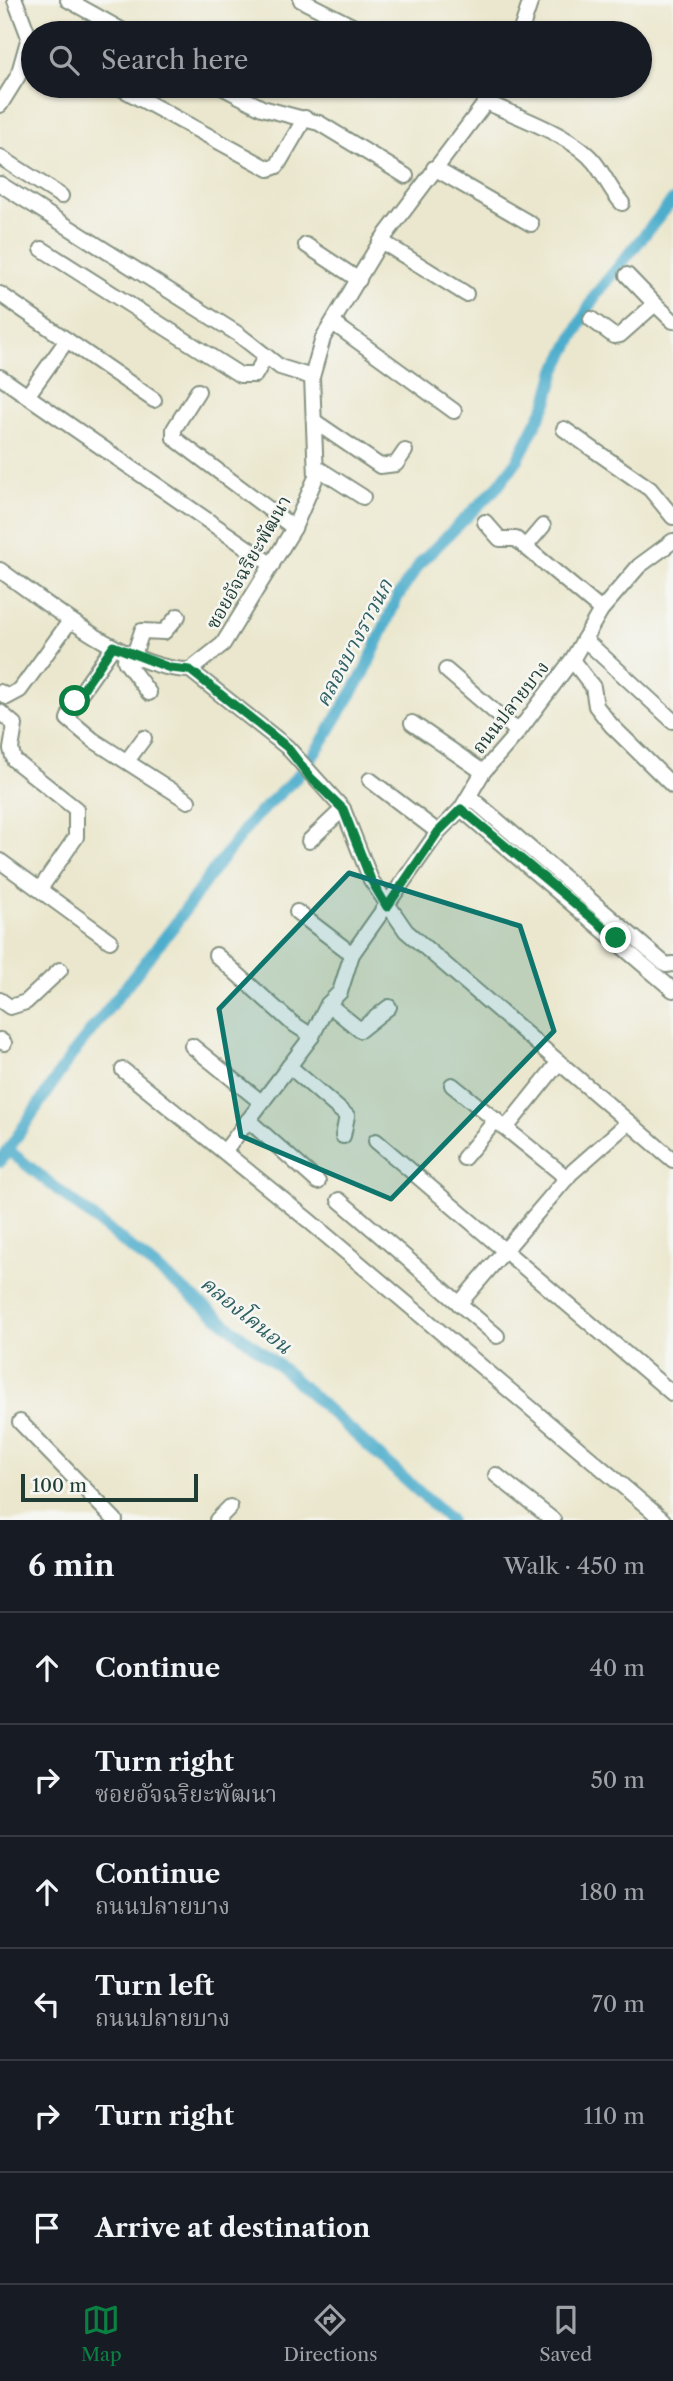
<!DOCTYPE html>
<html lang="en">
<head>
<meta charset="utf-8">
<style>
  :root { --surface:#171b24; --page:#242831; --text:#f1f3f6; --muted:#9ea1a6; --line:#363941; --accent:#0b8043 }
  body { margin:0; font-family:"Libre Caslon Text","Noto Serif Thai",serif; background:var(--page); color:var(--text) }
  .scale { position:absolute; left:21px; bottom:18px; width:177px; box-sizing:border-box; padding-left:7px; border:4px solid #1f3d34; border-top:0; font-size:19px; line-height:24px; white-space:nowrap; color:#1f3d34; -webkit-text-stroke:5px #f6f6f2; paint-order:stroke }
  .stop { position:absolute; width:21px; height:21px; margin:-16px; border:5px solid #0b8043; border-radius:50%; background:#fff }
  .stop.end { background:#0b8043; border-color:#fff; box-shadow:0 2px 7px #0008 }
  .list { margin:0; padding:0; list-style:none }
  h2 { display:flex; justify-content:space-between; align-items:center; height:91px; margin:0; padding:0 28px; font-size:30px }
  h2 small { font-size:23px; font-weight:400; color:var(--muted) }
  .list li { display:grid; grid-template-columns:46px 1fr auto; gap:21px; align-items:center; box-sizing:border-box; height:112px; padding:0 28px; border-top:2px solid var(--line) }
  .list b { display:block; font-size:26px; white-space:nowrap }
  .list p { margin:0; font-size:23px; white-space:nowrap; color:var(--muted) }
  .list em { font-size:23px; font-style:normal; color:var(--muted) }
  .icon { flex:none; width:38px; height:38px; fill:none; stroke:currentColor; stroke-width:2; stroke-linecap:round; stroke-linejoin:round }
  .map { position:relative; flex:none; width:673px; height:1520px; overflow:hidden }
  .search { position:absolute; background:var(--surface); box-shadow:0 2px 5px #0004; left:21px; right:21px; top:21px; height:77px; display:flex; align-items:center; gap:18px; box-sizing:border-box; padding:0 24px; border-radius:38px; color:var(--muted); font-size:26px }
  .sheet { height:763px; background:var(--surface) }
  nav { display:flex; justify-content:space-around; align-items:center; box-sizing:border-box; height:98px; border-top:2px solid var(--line); background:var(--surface); font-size:19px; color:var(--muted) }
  nav a { display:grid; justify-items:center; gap:4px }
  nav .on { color:var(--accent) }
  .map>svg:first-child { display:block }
</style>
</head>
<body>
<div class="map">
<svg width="673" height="1520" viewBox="0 0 673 1520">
  <rect width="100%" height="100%" fill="#f6f6f2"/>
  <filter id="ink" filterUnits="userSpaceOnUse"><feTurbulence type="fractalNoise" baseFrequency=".0143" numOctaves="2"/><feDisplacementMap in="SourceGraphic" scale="14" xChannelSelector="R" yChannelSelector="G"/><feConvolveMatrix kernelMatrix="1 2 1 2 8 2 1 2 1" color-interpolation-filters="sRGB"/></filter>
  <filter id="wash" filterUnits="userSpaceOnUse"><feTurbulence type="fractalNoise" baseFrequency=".00686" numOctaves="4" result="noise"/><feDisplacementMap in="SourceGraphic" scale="28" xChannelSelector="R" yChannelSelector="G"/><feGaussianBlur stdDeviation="1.57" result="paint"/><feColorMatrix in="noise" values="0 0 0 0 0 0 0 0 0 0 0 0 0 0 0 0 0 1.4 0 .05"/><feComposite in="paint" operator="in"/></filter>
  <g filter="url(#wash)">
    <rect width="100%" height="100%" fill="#ebe7ce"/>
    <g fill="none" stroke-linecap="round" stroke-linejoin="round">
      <!-- canal -->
      <g stroke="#4dadcc" stroke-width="12">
        <polyline points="8,1150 283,1369 450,1520"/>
        <polyline points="0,1162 71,1056 173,927 210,875 253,819 297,777 320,745 364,673 397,598 421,562 499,485 518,459 547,402 556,370 596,294 673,200"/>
      </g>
    </g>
  </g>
  <g filter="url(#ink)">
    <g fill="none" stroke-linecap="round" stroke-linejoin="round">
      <!-- minor casing -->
      <g stroke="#859281" stroke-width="18">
        <g id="minor">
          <polyline points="68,0 127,33"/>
          <polyline points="301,0 366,33"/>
          <polyline points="520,33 531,0"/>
          <polyline points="117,86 269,169 277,166 305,118"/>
          <polyline points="220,86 262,108 319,123 406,176"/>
          <polyline points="469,86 489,96"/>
          <path d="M486,102C518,117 574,136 595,163C605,176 611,191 622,203"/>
          <polyline points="0,105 18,76 29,37 15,0"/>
          <polyline points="0,157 61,196"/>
          <polyline points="434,168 531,224"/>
          <polyline points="0,184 238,334 280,367 312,377"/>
          <polyline points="381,241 466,294"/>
          <polyline points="306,245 359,280"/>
          <polyline points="42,249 240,375 255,375 266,356"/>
          <polyline points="627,275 655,304"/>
          <polyline points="0,294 154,400"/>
          <polyline points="591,319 614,336 620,335 655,304 673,321"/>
          <polyline points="333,323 454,411"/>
          <polyline points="0,377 272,565"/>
          <polyline points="198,391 174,429 174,438 294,528"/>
          <polyline points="27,396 67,340"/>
          <polyline points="314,421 380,466 396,464 405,451"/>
          <polyline points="564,429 650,489 673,517"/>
          <polyline points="316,467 363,497"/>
          <polyline points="485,522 500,539 516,539 601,610"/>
          <polyline points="525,547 543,526"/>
          <path d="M0,570C49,605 128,670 190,670L223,644L294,528L316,477L312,377L323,338L381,241L486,102L494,86"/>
          <polyline points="584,639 673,721"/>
          <polyline points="113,647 75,701 68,719 93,740 188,801"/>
          <polyline points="126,652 125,661 149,693"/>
          <polyline points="134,655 142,631 164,632 178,616"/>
          <polyline points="572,660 593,687 596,706 611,725 673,786"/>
          <polyline points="190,670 287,747 343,809 371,880 406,931 673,1160"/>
          <polyline points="446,670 518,732"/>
          <polyline points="0,692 7,697 20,690 70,621"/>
          <polyline points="0,712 15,725 11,749 14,760 76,809 76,837 40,889"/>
          <polyline points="412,723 483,772"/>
          <polyline points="127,761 144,738"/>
          <polyline points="370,780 438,832"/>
          <polyline points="470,797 666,965 673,964"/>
          <polyline points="461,809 673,990"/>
          <polyline points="309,841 343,809"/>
          <polyline points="0,861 110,941"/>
          <polyline points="297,912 352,954"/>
          <polyline points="216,955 292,1023 312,1036"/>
          <polyline points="0,1000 10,1007 26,1002 60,970"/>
          <polyline points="328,1004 360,1030 389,1007"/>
          <polyline points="0,1040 4,1043"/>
          <polyline points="192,1046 261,1102"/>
          <polyline points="289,1066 347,1116 343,1136"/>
          <polyline points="123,1070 308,1220 663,1520"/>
          <polyline points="452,1085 567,1178"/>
          <polyline points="248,1120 318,1182"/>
          <polyline points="506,1128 559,1062"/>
          <polyline points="376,1141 673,1394"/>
          <polyline points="225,1151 312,1036 328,1004 340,992 352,954 438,832 461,809 483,772 518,732 572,660 601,610 639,566 673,541"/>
          <polyline points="464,1158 496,1120"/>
          <polyline points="339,1200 497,1336"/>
          <polyline points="459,1304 571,1173 629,1122"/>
          <polyline points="20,1422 115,1520"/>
          <polyline points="496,1475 553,1520"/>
          <polyline points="217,1520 230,1507"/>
        </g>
      </g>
      <!-- minor -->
      <use href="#minor" stroke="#fff" stroke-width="14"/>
    </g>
  </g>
  <g fill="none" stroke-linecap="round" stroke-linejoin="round" filter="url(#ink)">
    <!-- route -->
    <polyline stroke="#0b8043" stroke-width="9" points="75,701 113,646 170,668 190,670 287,747 310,777 343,809 371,880 387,907 438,832 461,809 616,938"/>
  </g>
  <!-- marked area -->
  <path fill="#0f766e" fill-opacity="0.2" stroke="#0f766e" stroke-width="5" stroke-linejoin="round" d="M349,873L520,926L554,1031L391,1199L241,1136L219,1009Z"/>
  <g text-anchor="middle" stroke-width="5" stroke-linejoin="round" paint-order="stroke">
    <!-- street labels -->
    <g font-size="19" fill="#1f3d34" stroke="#f6f6f2">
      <text transform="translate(248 562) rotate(-60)" y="7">ซอยอัจฉริยะพัฒนา</text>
      <text transform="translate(510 707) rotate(-52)" y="7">ถนนปลายบาง</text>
    </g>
    <!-- water labels -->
    <g font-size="21" font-style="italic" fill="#2d5f62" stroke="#f6f6f2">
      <text transform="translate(354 643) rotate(-62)" y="7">คลองบางราวนก</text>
      <text transform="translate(246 1315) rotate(39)" y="7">คลองโคนอน</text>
    </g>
  </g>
</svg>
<div class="scale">100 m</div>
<div class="stop" style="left:75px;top:701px"></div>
<div class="stop end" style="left:616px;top:938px"></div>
<div class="search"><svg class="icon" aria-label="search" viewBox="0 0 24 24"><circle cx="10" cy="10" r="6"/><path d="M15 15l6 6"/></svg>Search here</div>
</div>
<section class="sheet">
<h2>6 min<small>Walk · 450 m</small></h2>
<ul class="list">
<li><svg class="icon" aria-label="ahead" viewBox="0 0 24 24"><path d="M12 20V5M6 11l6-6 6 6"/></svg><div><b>Continue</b></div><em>40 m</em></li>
<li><svg class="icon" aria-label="right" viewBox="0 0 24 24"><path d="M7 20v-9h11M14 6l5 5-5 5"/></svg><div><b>Turn right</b><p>ซอยอัจฉริยะพัฒนา</p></div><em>50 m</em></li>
<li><svg class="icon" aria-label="ahead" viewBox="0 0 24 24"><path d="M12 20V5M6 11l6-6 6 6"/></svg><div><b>Continue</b><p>ถนนปลายบาง</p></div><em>180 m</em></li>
<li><svg class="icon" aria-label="left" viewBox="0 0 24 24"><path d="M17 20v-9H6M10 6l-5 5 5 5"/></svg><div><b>Turn left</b><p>ถนนปลายบาง</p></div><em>70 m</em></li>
<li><svg class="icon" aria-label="right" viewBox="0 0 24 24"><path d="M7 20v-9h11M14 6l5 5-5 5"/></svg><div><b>Turn right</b></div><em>110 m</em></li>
<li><svg class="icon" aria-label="arrive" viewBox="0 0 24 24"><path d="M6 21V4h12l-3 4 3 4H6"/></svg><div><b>Arrive at destination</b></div></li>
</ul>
</section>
<nav>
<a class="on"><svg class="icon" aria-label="map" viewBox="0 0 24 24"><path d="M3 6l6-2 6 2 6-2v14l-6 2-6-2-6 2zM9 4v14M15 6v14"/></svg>Map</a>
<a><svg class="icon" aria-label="directions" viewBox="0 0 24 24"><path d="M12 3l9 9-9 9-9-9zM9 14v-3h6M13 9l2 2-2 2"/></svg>Directions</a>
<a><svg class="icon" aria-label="saved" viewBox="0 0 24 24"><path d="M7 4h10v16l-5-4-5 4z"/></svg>Saved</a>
</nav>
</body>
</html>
